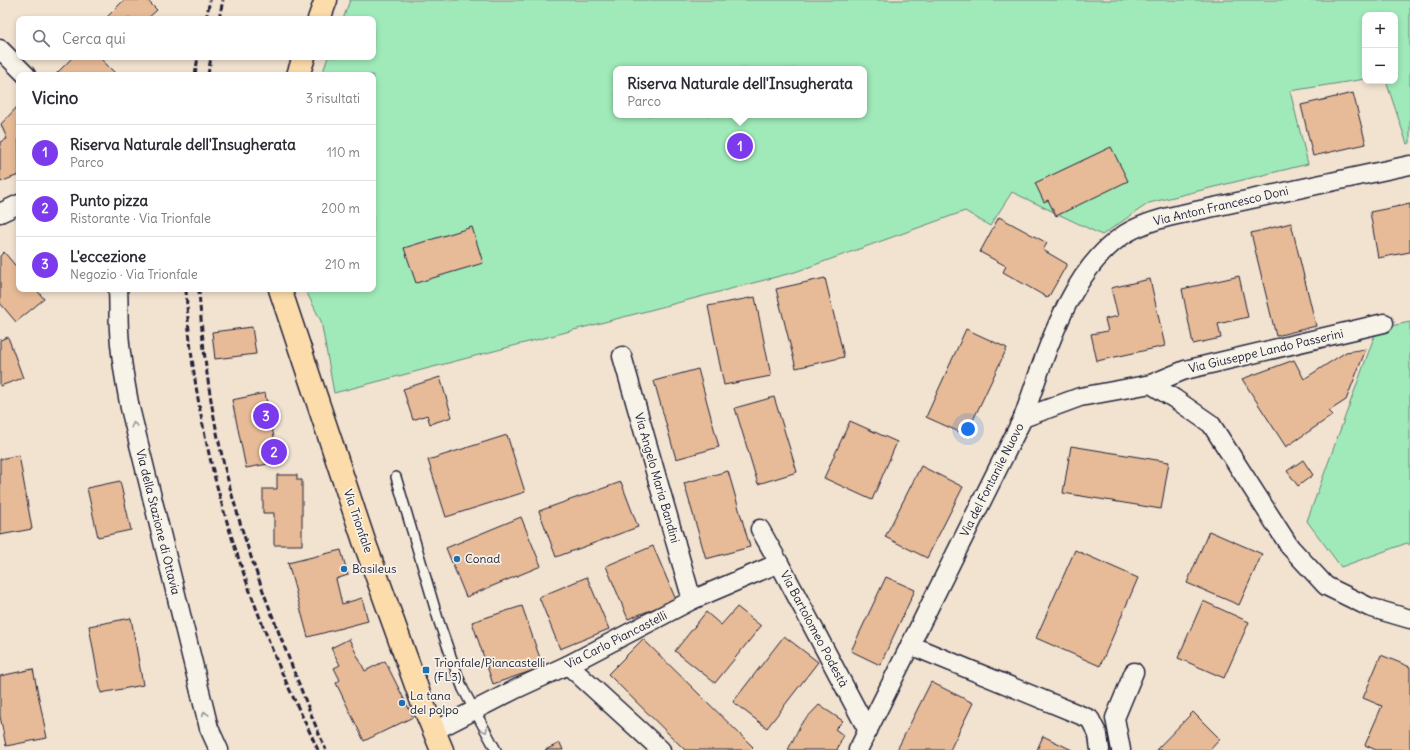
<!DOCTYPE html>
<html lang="it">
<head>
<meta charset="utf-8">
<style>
  :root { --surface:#fff; --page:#f2f2f3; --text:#2b2b33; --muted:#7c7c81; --line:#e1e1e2; --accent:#7c3aed }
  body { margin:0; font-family:Delius,sans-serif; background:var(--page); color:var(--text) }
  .controls { position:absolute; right:12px; top:12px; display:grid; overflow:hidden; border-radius:8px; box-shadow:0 2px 6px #0003 }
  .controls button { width:36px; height:36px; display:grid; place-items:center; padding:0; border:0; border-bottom:1px solid var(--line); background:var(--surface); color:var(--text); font:20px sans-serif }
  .you { position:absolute; left:968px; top:429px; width:14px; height:14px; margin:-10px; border:3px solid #fff; border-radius:50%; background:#1a73e8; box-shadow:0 0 0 6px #1a73e833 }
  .badge { display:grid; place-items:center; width:26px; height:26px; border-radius:50%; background:var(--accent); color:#fff; font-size:13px; font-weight:700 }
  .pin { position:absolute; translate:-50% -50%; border:2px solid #fff; box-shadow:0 1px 4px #0006 }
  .popup { position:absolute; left:613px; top:66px; width:254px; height:52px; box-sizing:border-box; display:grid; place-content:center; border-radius:8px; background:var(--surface); filter:drop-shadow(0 1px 3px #0005); font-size:13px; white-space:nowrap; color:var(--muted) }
  .popup b { font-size:15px; color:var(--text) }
  .popup::after { content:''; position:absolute; left:50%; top:100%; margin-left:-8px; border:8px solid transparent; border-top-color:var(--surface) }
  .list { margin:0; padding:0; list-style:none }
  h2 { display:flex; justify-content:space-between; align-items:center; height:52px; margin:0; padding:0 16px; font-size:17px }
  h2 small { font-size:13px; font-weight:400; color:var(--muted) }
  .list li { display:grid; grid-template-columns:26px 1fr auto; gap:12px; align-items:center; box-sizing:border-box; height:56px; padding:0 16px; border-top:1px solid var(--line) }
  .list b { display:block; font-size:15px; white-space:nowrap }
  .list p { margin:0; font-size:13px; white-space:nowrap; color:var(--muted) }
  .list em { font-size:13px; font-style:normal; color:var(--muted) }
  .icon { flex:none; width:22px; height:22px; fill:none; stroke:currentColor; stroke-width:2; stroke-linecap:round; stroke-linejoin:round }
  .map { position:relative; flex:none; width:1410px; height:750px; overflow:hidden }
  .search { position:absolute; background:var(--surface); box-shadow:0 2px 6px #0003; left:16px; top:16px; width:360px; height:44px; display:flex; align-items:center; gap:10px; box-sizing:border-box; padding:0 14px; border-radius:8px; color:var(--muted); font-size:15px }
  .panel { position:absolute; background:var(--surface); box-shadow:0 2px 6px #0003; left:16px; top:72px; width:360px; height:220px; border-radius:8px }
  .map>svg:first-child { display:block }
</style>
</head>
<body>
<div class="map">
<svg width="1410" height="750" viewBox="0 0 1410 750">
  <rect width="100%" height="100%" fill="#f2e2d0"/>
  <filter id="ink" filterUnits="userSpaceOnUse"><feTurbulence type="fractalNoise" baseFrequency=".025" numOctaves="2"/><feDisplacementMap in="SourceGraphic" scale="8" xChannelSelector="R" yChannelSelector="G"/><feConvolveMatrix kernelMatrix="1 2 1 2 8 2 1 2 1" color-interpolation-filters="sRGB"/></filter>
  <g filter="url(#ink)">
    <!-- green -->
    <g fill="#a0eab9" stroke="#61867a" fill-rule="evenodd">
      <path d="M350,0H1410V143L1407,144L1386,81H1395V15H1365V79L1290,91L1308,164L1149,203L1102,235L1012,192L990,226L965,211L795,272L334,393L321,321L305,289H373V75H322L328,57H373V19H343ZM616,69H864V115H616Z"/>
      <polygon points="1410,322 1410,545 1407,543 1341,567 1307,521 1377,329"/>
    </g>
    <!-- building -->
    <g fill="#e7bb97" stroke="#22223b">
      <polygon points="124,0 147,0 157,10 147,19 105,19"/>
      <polygon points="73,57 99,57 117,75 55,75"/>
      <polygon points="1353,93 1366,144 1313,156 1301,105"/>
      <polygon points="18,106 19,175 0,182 0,142 7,139 1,124"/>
      <polygon points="1111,147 1128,181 1056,216 1048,200 1044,202 1035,183"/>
      <polygon points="1410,204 1410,252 1378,258 1370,212"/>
      <polygon points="999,217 1047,243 1043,250 1067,264 1048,298 1003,272 1006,266 980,252"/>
      <polygon points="1291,223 1316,326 1276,336 1251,233"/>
      <polygon points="472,227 483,263 416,283 404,248"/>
      <polygon points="4,252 19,270 19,289 36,289 44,299 16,322 0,303 0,256"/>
      <polygon points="1239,276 1248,317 1218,324 1221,338 1193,344 1182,289"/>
      <polygon points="825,278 844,357 796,368 776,289"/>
      <polygon points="1150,279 1165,346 1097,361 1091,334 1108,331 1105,319 1118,316 1111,288"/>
      <polygon points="755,297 771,376 724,385 708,306"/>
      <polygon points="252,327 256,354 215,359 212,332"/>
      <polygon points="966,329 1007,348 966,435 926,417"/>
      <polygon points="8,337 23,378 0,386 0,340"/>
      <polygon points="1366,349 1346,400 1329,411 1333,415 1286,447 1242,379 1294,360 1304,379 1346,352"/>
      <polygon points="698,369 719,447 676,459 654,381"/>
      <polygon points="440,377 452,417 430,424 427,415 413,420 403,389"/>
      <polygon points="265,393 279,462 246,468 232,400"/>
      <polygon points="774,397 797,472 758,484 735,408"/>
      <polygon points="850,421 897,442 872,500 824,478"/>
      <polygon points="507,435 525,492 446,517 428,460"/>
      <polygon points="1071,446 1169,462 1161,509 1063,493"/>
      <polygon points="19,455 32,529 0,535 0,459"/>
      <polygon points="1303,460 1313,475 1298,486 1287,471"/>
      <polygon points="921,466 963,487 927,558 885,537"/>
      <polygon points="728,471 750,547 706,559 684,483"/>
      <polygon points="277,475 297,475 297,480 302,480 302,545 274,545 274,513 263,513 263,489 277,489"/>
      <polygon points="120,481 131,530 98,537 87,488"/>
      <polygon points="621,482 638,527 556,557 539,511"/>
      <polygon points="521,517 541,566 466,597 446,548"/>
      <polygon points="1209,531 1262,554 1239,605 1187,583"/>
      <polygon points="653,546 676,600 628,619 606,566"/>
      <polygon points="341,550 348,575 336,579 342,604 362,598 368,621 308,637 288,563"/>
      <polygon points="1075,550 1138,578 1100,666 1036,638"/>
      <polygon points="587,577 609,629 560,649 539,597"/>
      <polygon points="886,577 915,590 880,665 851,651"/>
      <polygon points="1203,601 1249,622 1224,678 1178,658"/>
      <polygon points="522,606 543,667 493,684 472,622"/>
      <polygon points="737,607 761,626 715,683 675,651 706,612 721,625"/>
      <polygon points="131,618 143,685 101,693 89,626"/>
      <polygon points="784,636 818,662 767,728 733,702"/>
      <polygon points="349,639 365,671 385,661 413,717 364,741 336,683 340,680 334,668 340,665 331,648"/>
      <polygon points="643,639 753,747 750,750 685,750 608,674"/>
      <polygon points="1381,655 1410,667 1410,750 1376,750 1365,745 1382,706 1363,698"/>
      <polygon points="33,669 47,738 6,746 0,716 0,676"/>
      <polygon points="931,682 973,703 950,750 897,750"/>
      <polygon points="819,705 843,721 835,729 843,735 837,750 788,750 801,724"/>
      <polygon points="1193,712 1220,739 1210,750 1156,750"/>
      <polygon points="1043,736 1072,750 1037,750"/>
      <polygon points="560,743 563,750 545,750"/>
    </g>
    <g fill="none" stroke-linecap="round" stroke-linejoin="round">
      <!-- lane casing -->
      <g stroke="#22223b" stroke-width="12">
        <polyline id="lane" points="396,477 439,622 455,668 463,689 496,750"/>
      </g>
      <!-- street casing -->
      <g stroke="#22223b" stroke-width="21">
        <g id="street">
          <polyline points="0,49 26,75"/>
          <polyline points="0,213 19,204"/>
          <path d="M118,289C119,303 118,316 119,330C120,356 125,382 130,408L209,728L219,750"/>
          <polyline points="622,356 692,600"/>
          <polyline points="1151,384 1185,370 1384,323"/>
          <path d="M1023,418C1045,357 1068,271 1125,234C1141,224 1159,219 1177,215L1410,165"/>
          <polyline points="760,529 779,563 868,731"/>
          <polyline points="910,645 1090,719 1098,735 1100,750"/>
          <polyline points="568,665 661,750"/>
          <polyline points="434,731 516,689 568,665 692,600 779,563"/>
          <polyline points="858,750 1023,418 1080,397 1151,384 1175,399 1211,424 1290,547 1326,586 1369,607 1410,619"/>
          <polyline points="1121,750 1115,718 1134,672"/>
        </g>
      </g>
      <!-- primary casing -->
      <g stroke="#22223b" stroke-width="25">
        <g id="primary">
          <polyline points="319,19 326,0"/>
          <polyline points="298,75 304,57"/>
          <polyline points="280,289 364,541 422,702 442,750"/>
        </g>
      </g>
      <!-- lane -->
      <use href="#lane" stroke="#f7f3e8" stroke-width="9"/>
      <!-- street -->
      <use href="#street" stroke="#f7f3e8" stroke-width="18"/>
      <!-- primary -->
      <use href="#primary" stroke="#fcdcab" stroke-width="22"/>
      <!-- rail -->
      <g stroke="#22223b" stroke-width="3" stroke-dasharray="6 3" stroke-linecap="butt">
        <polyline points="206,19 210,0"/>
        <polyline points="219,19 223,0"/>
        <polyline points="195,75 198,57"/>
        <polyline points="208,75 211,57"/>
        <path d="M186,289C192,411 222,523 267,636C281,675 301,712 318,750"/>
        <path d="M199,289C203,364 215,440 237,512C250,558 267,602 284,646C298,681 311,716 326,750"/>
      </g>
    </g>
    <!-- one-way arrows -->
    <defs><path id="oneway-chevron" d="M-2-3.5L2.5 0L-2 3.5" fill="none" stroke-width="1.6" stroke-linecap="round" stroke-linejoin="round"/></defs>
    <g stroke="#97959a">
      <use href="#oneway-chevron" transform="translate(134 425) rotate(-104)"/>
      <use href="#oneway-chevron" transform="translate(205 714) rotate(-104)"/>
      <use href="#oneway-chevron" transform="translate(485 730) rotate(62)"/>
    </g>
  </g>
  <!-- markers -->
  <g fill="#1f6fb2" stroke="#f7f3e8" stroke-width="1.5">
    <circle cx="457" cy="559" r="4"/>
    <circle cx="344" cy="569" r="4"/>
    <rect x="422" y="666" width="8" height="8" rx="2"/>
    <circle cx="402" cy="703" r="4"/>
  </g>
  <g text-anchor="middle" stroke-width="3.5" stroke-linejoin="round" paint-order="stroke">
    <!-- street labels -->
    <g font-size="12" fill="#22223b" stroke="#f7f3e8">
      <text transform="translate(1221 206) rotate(-13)" y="4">Via Anton Francesco Doni</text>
      <text transform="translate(1266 351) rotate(-13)" y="4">Via Giuseppe Lando Passerini</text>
      <text transform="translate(657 478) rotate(74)" y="4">Via Angelo Maria Bandini</text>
      <text transform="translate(992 480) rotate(-63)" y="4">Via del Fontanile Nuovo</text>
      <text transform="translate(358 521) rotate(71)" y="4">Via Trionfale</text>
      <text transform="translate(158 522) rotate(76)" y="4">Via della Stazione di Ottavia</text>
      <text transform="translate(814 629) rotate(62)" y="4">Via Bartolomeo Podestà</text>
      <text transform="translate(616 640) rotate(-27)" y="4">Via Carlo Piancastelli</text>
    </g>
    <!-- poi labels -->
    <g font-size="12" fill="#22223b" stroke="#f7f3e8" text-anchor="start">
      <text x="465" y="563">Conad</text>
      <text x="352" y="573">Basileus</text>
      <text x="434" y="667">Trionfale/Piancastelli<tspan x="434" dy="14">(FL3)</tspan></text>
      <text x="410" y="700">La tana<tspan x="410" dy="14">del polpo</tspan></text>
    </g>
  </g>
</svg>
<div class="controls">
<button>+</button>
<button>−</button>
</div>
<div class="you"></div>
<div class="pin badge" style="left:740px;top:146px">1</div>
<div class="popup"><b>Riserva Naturale dell'Insugherata</b>Parco</div>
<div class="pin badge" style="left:274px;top:452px">2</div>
<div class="pin badge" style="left:266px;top:416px">3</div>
<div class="search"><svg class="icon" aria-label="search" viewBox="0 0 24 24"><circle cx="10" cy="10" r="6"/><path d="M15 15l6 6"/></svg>Cerca qui</div>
<section class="panel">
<h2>Vicino<small>3 risultati</small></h2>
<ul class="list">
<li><span class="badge">1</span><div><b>Riserva Naturale dell'Insugherata</b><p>Parco</p></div><em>110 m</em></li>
<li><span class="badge">2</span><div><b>Punto pizza</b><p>Ristorante · Via Trionfale</p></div><em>200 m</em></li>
<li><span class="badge">3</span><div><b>L'eccezione</b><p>Negozio · Via Trionfale</p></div><em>210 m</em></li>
</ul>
</section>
</div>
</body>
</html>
